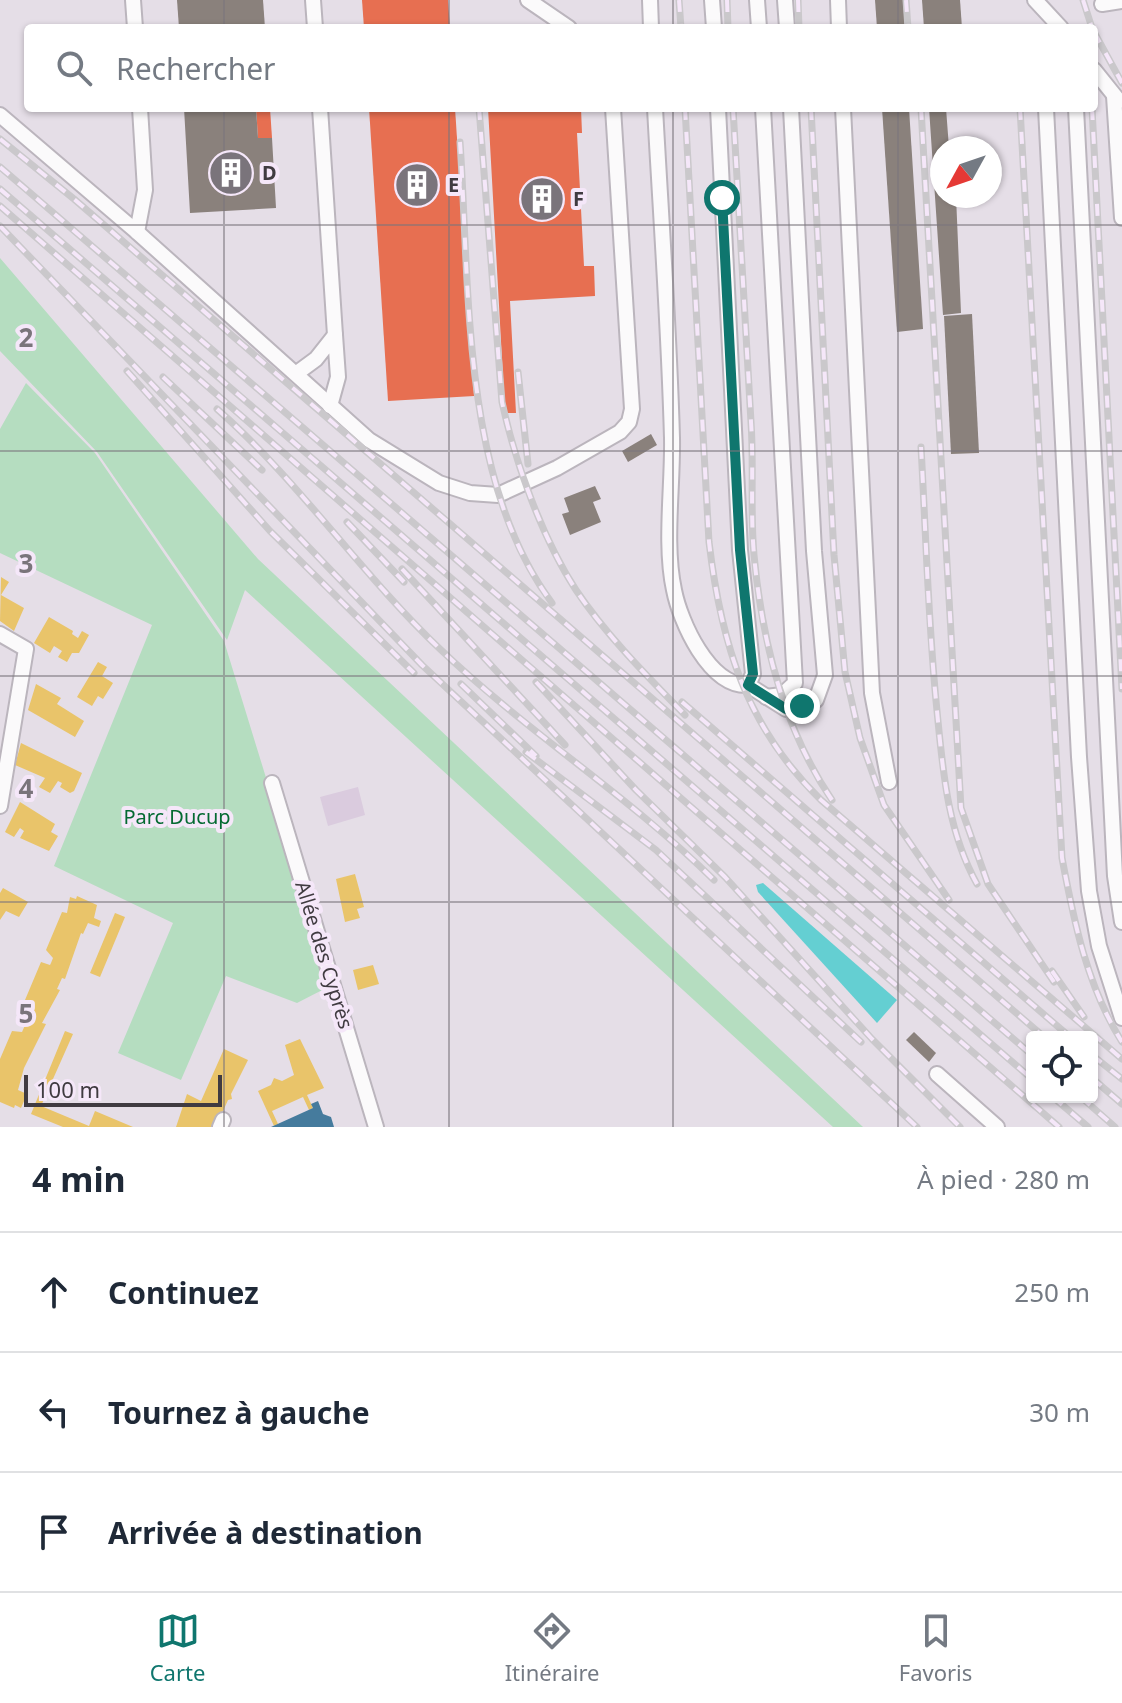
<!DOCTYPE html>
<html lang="fr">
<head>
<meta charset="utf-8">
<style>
  :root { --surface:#fff; --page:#f2f2f3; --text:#1f2937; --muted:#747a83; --line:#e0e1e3; --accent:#0f766e }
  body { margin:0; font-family:"Noto Sans",sans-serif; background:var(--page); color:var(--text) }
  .controls { position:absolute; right:24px; bottom:24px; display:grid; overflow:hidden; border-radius:8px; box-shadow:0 2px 6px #0004 }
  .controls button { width:72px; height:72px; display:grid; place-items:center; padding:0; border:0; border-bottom:2px solid var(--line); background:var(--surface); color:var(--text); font:40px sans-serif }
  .compass { position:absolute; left:930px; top:136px; width:72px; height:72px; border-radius:50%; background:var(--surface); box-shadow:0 2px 6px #0004; rotate:230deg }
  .scale { position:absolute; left:24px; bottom:20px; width:198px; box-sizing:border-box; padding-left:8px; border:4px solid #403b41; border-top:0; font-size:22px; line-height:28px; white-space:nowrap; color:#403b41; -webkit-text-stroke:6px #f5e7f9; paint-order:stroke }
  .stop { position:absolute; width:24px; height:24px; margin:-18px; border:6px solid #0f766e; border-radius:50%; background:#fff }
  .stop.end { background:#0f766e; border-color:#fff; box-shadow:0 2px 8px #0008 }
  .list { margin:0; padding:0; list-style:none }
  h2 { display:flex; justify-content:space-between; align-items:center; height:104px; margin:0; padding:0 32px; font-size:34px }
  h2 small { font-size:26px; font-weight:400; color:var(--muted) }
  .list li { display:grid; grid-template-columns:52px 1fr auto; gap:24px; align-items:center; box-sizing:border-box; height:120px; padding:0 32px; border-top:2px solid var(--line) }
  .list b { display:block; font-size:30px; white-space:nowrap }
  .list em { font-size:26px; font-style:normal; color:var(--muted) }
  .icon { flex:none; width:44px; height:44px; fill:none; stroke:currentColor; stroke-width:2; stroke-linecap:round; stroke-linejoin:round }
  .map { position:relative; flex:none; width:1122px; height:1127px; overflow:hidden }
  .search { position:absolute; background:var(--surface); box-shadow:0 2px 6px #0004; left:24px; right:24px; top:24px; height:88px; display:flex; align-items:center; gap:20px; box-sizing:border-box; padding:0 28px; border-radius:8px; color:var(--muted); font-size:30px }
  .sheet { height:464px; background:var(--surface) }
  nav { display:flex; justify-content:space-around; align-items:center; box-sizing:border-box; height:112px; border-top:2px solid var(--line); background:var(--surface); font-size:22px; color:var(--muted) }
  nav a { display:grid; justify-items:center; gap:4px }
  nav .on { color:var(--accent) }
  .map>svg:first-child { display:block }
</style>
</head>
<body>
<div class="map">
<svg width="1122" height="1127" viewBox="0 0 1122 1127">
  <rect width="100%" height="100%" fill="#e5dee7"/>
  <!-- green -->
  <g fill="#b5ddc0">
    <polygon points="0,258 258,559 863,1127 833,1127 245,590 227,640 97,452 0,351"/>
    <polygon points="26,383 95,453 224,641 330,986 297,1003 226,976 181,1080 118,1053 173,923 54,866 152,625 0,553 0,429"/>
  </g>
  <!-- water -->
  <polygon fill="#64cfd2" points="763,883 897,1000 877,1023 758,892 756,885"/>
  <!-- homes -->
  <g fill="#e9c46a">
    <polygon points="1,577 9,582 1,595 24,608 14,631 0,621"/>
    <polygon points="49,617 73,631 72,634 78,638 82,631 89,635 79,653 72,653 67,662 58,657 62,651 54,646 50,653 34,643"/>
    <polygon points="98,662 107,667 102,676 113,683 103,699 98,696 92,706 77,697"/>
    <polygon points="36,684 61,698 57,704 84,721 75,737 28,710"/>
    <polygon points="21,743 82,773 74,791 70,793 60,787 62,783 58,781 50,793 39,787 45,778 15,765"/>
    <polygon points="20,802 55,824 51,832 58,836 49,851 20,838 24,831 20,828 14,837 5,832"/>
    <polygon points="355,874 364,907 357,909 360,918 345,922 336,879"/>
    <polygon points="3,888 28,902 19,917 6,911 0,920 0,893"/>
    <polygon points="77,896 97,905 94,918 101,921 99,927 88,923 83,934 81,933 65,979 62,978 57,989 60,990 42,1023 46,1024 24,1068 18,1090 27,1094 21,1108 15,1105 14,1108 0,1102 0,1059 12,1031 22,1032 26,1023 17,1019 41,962 50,965 51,963 53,958 46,950 62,912 67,913 70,897 76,899"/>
    <polygon points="115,913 125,917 100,977 90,973"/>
    <polygon points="373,965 379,984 358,990 353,970"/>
    <polygon points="65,1031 73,1034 41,1106 89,1126 95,1111 133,1127 63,1127 31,1114"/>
    <polygon points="300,1039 324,1088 307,1095 313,1108 309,1110 303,1097 272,1111 278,1124 274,1126 258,1091 271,1085 274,1078 282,1081 294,1075 285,1045"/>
    <polygon points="224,1049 248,1060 231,1094 232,1099 228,1100 216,1127 176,1127 187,1094 201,1101"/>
  </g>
  <!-- shops -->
  <g fill="#e76f51">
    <polygon points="362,0 448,0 450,28 364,28"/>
    <polygon points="256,108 270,108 272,138 258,138"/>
    <polygon points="369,108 455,108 474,396 388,401"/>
    <polygon points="488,108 581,108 582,133 577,133 584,266 594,266 595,296 510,301 516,413 505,413"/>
  </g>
  <!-- public -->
  <polygon fill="#457b9d" points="318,1101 323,1114 331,1117 334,1127 271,1127 313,1108 311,1104"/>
  <!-- industry -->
  <g fill="#8a817c">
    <polygon points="177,0 263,0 265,28 179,28"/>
    <polygon points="875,0 903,0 905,28 877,28"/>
    <polygon points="922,0 960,0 962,28 924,28"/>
    <polygon points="184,108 256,108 258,138 272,138 276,208 190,213"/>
    <polygon points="882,108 909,108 923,329 897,332"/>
    <polygon points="929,108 946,108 949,148 942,148 942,196 956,196 961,313 943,315"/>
    <polygon points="972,314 979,453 951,454 944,316"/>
    <polygon points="651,434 657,445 628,462 622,451"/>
    <polygon points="595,486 601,499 593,502 601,522 570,535 562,514 569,512 564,498"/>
    <polygon points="914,1032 936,1053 929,1062 906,1040"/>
  </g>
  <!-- building -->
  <polygon fill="#dacbde" points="358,787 365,815 328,826 320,797"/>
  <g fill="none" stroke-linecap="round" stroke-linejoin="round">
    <!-- minor casing -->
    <g stroke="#bbb5bd" stroke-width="18">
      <g id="minor">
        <polyline points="133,0 135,28"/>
        <polyline points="313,0 315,28"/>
        <polyline points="528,0 569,28"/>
        <polyline points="650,0 651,28"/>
        <polyline points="712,0 714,28"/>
        <polyline points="757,0 759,28"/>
        <polyline points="785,0 787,28"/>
        <polyline points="838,0 839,28"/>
        <polyline points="1035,0 1061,28"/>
        <polyline points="1102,4 1122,1"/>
        <polyline points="1094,70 1119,101"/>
        <polyline points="1114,96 1122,218"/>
        <polyline points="320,108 335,335"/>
        <path d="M655,108C661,218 669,328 672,438C673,485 664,544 674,590C680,621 709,687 748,685L753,674L740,550L718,108"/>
        <polyline points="763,108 795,683 782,695 766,697"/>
        <polyline points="843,108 872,693 889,782"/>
        <polyline points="1046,108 1079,757 1089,891 1099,946 1122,1018"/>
        <polyline points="1076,108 1115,876 1122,922"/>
        <polyline points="0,115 137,232 369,440 439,483 470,493 498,495 557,468 620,432 629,422 632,409 613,108"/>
        <polyline points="137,232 145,190 140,108"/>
        <polyline points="297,373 316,359 335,335 338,377 330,406"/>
        <polyline points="0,634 26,649 0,806"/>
        <polyline points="748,685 786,709 816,700 825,675 814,551 791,108"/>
        <polyline points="272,783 376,1127"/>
        <polyline points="937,1074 997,1127"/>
        <polyline points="220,1127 223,1120"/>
      </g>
    </g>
    <!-- minor -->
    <use href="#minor" stroke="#fbfafb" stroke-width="14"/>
    <!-- rail casing -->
    <g stroke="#cac8cb" stroke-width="7">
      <g id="rail">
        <polyline points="679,0 681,28"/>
        <polyline points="727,0 728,28"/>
        <polyline points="798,0 799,28"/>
        <polyline points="906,0 908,28"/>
        <polyline points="1083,0 1092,28"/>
        <polyline points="1094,32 1122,83"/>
        <path d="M479,108L502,402C515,462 542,538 576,590C606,635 647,676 685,715"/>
        <path d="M685,108L709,542C721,643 746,727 821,800L1122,1059"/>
        <path d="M733,108C739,213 745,317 751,422C754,466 750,511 754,555C762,641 783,728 832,800"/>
        <polyline points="811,108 834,555 845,672 860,738 884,805 949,900"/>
        <polyline points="921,108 961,808 988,884 1054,982"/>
        <path d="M1020,108L1062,858C1074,922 1087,986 1122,1042"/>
        <polyline points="1092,108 1122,689"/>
        <polyline points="0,139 74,199 1044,1037"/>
        <path d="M460,142C470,288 461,481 552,603"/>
        <polyline points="0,167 1032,1055"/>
        <polyline points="0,189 1032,1079"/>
        <polyline points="0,206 1059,1127"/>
        <polyline points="0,226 422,665 917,1127"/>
        <polyline points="127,371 270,531 414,673"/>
        <polyline points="518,372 528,464"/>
        <polyline points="163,377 262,470"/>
        <path d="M217,409C299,481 361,574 440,649C527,732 629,796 714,880"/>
        <path d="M921,447C926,535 928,623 937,711C943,771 947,830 977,884"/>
        <polyline points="347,522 404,582"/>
        <polyline points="402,569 565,745"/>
        <polyline points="536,682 636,790 725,877 872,1039 960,1127"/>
        <polyline points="461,684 536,756"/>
        <polyline points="682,702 1070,1037"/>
        <polyline points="526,752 656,850 861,1042"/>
        <polyline points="1052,971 1084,1017"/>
        <polyline points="1092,1055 1122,1079"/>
        <polyline points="1092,1078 1122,1104"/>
        <polyline points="1053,1097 1088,1127"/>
        <polyline points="1081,1097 1115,1127"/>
      </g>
    </g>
    <!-- rail -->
    <use href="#rail" stroke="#f5e7f9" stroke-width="4" stroke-dasharray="12" stroke-linecap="butt"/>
  </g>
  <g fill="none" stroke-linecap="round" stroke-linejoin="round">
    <!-- route -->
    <polyline stroke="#0f766e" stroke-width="10" points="722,198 740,550 753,674 748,685 786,709 802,706"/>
  </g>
  <!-- grid -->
  <path fill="none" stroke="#7a747b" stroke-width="2" stroke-opacity="0.55" d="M224,0V28M449,0V28M673,0V28M898,0V28M224,108V1127M449,108V1127M673,108V1127M898,108V1127M0,225H1122M0,451H1122M0,676H1122M0,902H1122"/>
  <!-- icons -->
  <defs>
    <g id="building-disc" transform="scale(2.3)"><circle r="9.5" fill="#7a747b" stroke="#f5e7f9"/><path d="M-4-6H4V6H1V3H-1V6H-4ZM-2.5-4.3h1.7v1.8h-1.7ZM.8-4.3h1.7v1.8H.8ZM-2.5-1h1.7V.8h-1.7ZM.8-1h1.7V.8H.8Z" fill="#fff"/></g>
  </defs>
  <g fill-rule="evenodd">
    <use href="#building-disc" x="231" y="173"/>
    <use href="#building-disc" x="417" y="185"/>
    <use href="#building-disc" x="542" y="199"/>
  </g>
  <g text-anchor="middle" stroke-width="8" stroke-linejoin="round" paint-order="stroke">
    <!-- poi labels -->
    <g font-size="20" font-weight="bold" fill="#403b41" stroke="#f5e7f9" text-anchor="start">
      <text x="262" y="180">D</text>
      <text x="448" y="192">E</text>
      <text x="573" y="206">F</text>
    </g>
    <!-- park labels -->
    <g font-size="20" fill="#046a32" stroke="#f5e7f9">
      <text x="177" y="824">Parc Ducup</text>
    </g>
    <!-- street labels -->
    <g font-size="20" fill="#403b41" stroke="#f5e7f9">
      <text transform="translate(324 955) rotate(73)" y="7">Allée des Cyprès</text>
    </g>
  </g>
  <g font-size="26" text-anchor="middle" font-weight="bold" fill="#7a747b" stroke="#f5e7f9" stroke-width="8" stroke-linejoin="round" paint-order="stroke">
    <text x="26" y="347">2</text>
    <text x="26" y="573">3</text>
    <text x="26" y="798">4</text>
    <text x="26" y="1023">5</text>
  </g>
</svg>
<div class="controls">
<button><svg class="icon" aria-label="locate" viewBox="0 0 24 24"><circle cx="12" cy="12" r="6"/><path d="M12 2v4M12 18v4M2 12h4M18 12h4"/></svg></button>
</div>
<svg class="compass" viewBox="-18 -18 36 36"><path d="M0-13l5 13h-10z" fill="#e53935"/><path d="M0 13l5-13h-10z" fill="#747a83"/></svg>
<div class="scale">100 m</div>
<div class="stop" style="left:722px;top:198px"></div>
<div class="stop end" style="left:802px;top:706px"></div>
<div class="search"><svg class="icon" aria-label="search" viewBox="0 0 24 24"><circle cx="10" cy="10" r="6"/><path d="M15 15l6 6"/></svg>Rechercher</div>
</div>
<section class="sheet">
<h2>4 min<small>À pied · 280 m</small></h2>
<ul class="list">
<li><svg class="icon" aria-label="ahead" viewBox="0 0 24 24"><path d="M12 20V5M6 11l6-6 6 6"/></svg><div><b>Continuez</b></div><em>250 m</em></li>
<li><svg class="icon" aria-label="left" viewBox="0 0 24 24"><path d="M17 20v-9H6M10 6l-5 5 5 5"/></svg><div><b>Tournez à gauche</b></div><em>30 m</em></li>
<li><svg class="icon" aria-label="arrive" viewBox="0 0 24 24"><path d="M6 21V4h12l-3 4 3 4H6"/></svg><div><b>Arrivée à destination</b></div></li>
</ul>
</section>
<nav>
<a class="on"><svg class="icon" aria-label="map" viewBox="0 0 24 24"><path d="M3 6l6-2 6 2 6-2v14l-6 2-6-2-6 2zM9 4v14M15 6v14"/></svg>Carte</a>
<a><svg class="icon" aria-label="directions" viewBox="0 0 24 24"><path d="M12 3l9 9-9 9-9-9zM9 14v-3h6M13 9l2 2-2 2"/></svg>Itinéraire</a>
<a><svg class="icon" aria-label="saved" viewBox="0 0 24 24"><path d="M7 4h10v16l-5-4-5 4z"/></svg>Favoris</a>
</nav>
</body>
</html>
